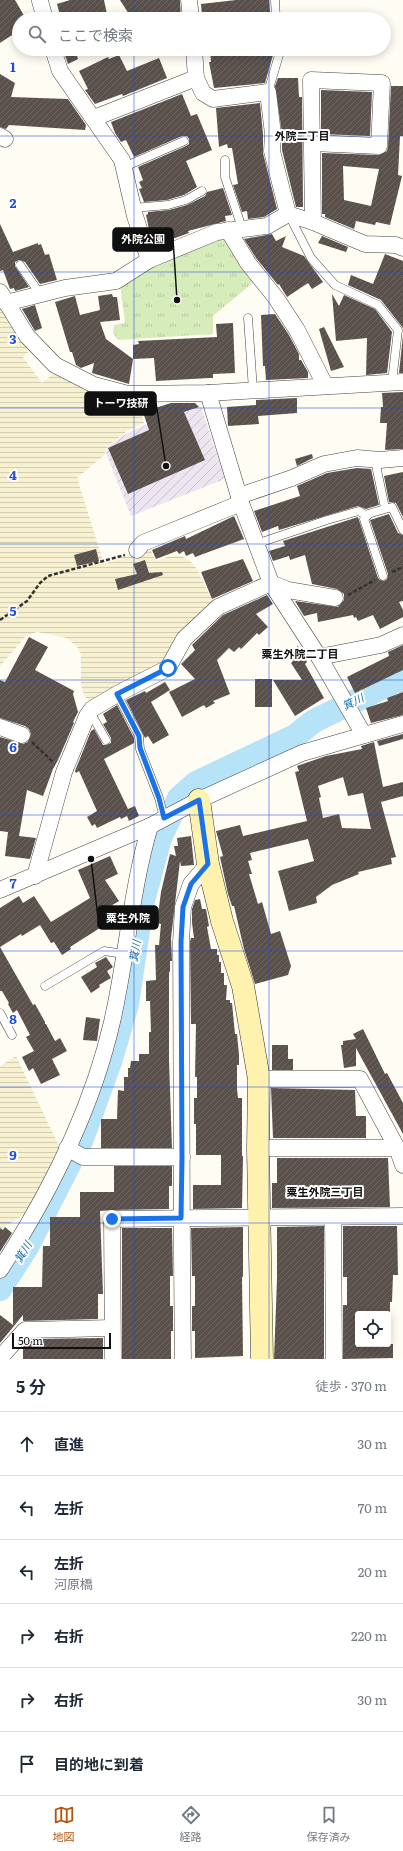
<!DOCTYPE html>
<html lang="ja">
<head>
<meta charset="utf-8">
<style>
  :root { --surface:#fff; --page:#f2f2f3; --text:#1f2937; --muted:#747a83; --line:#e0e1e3; --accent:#b45309 }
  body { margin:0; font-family:Literata,"Noto Sans JP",serif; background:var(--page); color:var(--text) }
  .controls { position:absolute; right:12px; bottom:12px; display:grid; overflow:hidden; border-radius:4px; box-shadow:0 2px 10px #0003 }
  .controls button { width:36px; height:36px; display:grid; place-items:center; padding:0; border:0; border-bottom:1px solid var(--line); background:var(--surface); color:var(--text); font:20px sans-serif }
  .scale { position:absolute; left:12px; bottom:10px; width:99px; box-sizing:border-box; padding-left:4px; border:2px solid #101010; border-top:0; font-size:11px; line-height:14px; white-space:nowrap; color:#101010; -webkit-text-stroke:3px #fff; paint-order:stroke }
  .stop { position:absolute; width:12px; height:12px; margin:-9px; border:3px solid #1a73e8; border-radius:50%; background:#fff }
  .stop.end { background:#1a73e8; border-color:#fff; box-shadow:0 1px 4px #0008 }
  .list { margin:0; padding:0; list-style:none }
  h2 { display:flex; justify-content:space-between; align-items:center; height:52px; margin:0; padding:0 16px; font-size:17px }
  h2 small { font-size:13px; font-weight:400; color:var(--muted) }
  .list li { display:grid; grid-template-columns:26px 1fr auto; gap:12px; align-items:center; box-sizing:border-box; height:64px; padding:0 16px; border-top:1px solid var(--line) }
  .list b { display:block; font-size:15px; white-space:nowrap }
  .list p { margin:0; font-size:13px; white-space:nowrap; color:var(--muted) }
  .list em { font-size:13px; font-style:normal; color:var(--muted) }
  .icon { flex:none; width:22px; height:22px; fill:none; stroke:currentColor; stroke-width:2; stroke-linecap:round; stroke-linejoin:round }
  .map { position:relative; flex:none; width:403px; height:1359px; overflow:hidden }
  .search { position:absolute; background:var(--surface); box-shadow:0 2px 10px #0003; left:12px; right:12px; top:12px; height:44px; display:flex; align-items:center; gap:10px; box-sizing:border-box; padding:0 14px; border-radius:22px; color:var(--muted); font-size:15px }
  .sheet { height:436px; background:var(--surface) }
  nav { display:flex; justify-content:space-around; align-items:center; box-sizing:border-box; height:56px; border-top:1px solid var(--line); background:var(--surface); font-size:11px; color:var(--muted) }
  nav a { display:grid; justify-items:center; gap:2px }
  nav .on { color:var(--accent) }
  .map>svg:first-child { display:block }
</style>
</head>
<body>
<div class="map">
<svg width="403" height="1359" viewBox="0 0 403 1359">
  <defs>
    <pattern id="industrial-furrows" width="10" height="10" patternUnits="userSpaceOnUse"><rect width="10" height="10" fill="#ede5ef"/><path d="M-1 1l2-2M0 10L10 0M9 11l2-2" fill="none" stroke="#cac3cc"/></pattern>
    <pattern id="farmland-rules" width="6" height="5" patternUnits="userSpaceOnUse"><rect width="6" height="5" fill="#f7f1d2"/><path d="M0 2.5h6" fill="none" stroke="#d3ceb3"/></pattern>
    <pattern id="park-tufts" width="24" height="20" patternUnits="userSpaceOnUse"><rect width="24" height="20" fill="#d7ecbb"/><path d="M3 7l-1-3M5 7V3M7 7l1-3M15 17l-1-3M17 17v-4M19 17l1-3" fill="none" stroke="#b8c9a0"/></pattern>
    <pattern id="building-hatch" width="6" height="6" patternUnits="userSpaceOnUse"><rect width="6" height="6" fill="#5a514c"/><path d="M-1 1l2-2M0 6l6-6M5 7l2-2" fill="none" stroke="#6d6561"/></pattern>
  </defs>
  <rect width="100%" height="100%" fill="#fffcf4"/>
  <!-- industrial -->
  <polygon fill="url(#industrial-furrows)" points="201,407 225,479 131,516 106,453 109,446 122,436 145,425"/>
  <!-- farmland -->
  <g fill="url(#farmland-rules)">
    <polygon points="0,309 4,309 31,349 23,357 42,383 56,372 137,400 144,423 127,431 109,445 103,456 77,478 104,564 140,551 148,545 156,561 170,556 182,556 189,560 197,569 215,606 168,662 91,704 84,695 81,685 81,655 77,647 67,638 37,632 26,636 0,666"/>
    <polygon points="16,1056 60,1148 26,1214 0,1229 0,1066"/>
  </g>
  <!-- park -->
  <polygon fill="url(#park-tufts)" points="214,237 224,239 255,281 213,316 213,334 118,340 113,333 114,325 125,323 120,284 160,260"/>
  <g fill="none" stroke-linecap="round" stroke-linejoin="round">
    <!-- river -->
    <polyline stroke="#b7e3f8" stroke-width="24" points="0,1289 27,1247 82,1139 110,1062 127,1004 142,904 160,838 179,798 196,783 295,736 314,721 394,682 403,680"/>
  </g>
  <!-- building -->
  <g fill="url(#building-hatch)" fill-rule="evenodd">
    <polygon points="0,0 15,0 26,19 19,19 19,50 12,35 0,43"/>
    <polygon points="70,0 104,0 108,19 61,19 57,4"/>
    <polygon points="120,0 180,0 181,19 132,19"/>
    <polygon points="236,0 269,0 270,12 239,15 239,17 213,19 206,19 202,15 201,4"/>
    <polygon points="63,49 75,49 78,59 68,64"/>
    <polygon points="210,49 273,49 273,55 265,83 214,88 209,62 211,62"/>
    <polygon points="119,55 127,71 159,58 167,78 123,96 122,94 95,104 85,90 88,89 79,71 108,57 109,59"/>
    <polygon points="0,74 15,83 11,97 68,99 86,125 85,130 9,125 6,129 0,127"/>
    <polygon points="278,78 298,78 299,97 302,97 303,207 296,207 282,150 282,133 275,86"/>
    <path d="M391,86H403V136H400L398,175L402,176L390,225L376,222L375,225L356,221L354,229L325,217V214H322V153L379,155L387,151L388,146ZM343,166L379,169L371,206L344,200Z"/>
    <polygon points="321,90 372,92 370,136 321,134"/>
    <polygon points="182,94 191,116 197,114 212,150 186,161 197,187 184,195 167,200 144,202 139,189 142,188 139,182 143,180 138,167 186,146 189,144 189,139 187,136 182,136 134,157 126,140 121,142 115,133 111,122"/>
    <polygon points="260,103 263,134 263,153 277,209 264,217 248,219 247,211 242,212 233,185 238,184 232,148 228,148 227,144 219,147 216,108"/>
    <polygon points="223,188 232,215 225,216 226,221 188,231 189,233 156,245 149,229 146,215 148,214 148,212 169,210 187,205 205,196 207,192"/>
    <polygon points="0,224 13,252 38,243 38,245 41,244 45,255 49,254 57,280 40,284 25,262 19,260 15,262 15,266 29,287 15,291 14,288 10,289 3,270 0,271"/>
    <polygon points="272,234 276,241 286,236 282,247 304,256 323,282 312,289 308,283 287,297 279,284 278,285 256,258 244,239"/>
    <polygon points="322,236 348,247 346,252 318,243"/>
    <polygon points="385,254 403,261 403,328 381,300 348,285 351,275 373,284"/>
    <polygon points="112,294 113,297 117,297 120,320 100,322 106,339 133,359 133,345 139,344 138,341 217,337 216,324 233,323 235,373 213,374 213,378 209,378 156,381 154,358 133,359 129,384 92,373 94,363 81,368 76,365 72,352 70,352 55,302 75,296 80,315 100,310 98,296"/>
    <polygon points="332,294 339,306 344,295 375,309 392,332 387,373 366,375 367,338 336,341"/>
    <polygon points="35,305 42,328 35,331 22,309"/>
    <polygon points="275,314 289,335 299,354 299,360 301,360 308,372 308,378 266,380 265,366 263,366 261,315"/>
    <polygon points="324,327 344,367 331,371 319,329"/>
    <polygon points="403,335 403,373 399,373"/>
    <polygon points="403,392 403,449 385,450 387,423 380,423 381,407 383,407 382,393"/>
    <polygon points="297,398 297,413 258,416 259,424 228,426 227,407 256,405 256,400"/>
    <polygon points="171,403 195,403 199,407 184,412 205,460 128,494 108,448 149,430 143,412"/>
    <polygon points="312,454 313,458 297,466 295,459"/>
    <polygon points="357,468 371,469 379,505 366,509 358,506 279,530 278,526 262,532 254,511 300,496 297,486 327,473"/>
    <polygon points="403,472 403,517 396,503 389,502 384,476"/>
    <polygon points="389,514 398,533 403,535 403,601 399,602 403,610 403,617 380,629 373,615 358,621 356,617 354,618 353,615 318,622 317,613 304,616 295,601 338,607 344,600 344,594 337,589 312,584 305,555 290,560 289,556 273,561 269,551 285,546 283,541 358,517 378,578 380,580 384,581 387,579 388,574 370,520"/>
    <polygon points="234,516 244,539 195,557 193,553 186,556 184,551 179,554 177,551 156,559 152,550 185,536 186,539"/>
    <polygon points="96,549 99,561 77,566 74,555"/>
    <polygon points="243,559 253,581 212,599 201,572"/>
    <polygon points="145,560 149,573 162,572 163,575 118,590 115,579 137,574 133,564"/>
    <polygon points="267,595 273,604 256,614 268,627 259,635 257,633 241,649 239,647 234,652 229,648 217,660 230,694 213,701 215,703 206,708 204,705 182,717 169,692 195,679 181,664 195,650 192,645 223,615"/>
    <polygon points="29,637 48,647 35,670 74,691 73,694 78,712 73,722 74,723 58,760 53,769 43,796 27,790 19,836 36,838 30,859 5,856 8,832 0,831 0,737 23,744 28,742 31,734 29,729 25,726 0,718 0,680 5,682"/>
    <polygon points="403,645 403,670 355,693 347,677 389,656 388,652"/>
    <polygon points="298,646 307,662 305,664 324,698 295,716 273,680 302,680 291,663 293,661 288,653"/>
    <rect x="255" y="679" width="17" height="28"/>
    <polygon points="165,682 170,690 151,702 169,735 153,744 148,736 145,738 126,700 145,691 146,693"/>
    <polygon points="403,692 403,715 371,723 366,708 388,701 387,698"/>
    <polygon points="117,705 134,738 134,743 104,759 128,809 135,806 139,816 129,821 127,816 121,819 120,817 97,828 95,824 92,826 87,817 97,811 79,771 76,773 75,771 91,731 94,729 103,745 106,745 111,743 111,738 103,724 107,722 103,714"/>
    <polygon points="403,734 403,739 379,746 377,741"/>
    <path d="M374,742L383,787L403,782V796L381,802L396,857L391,858L392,864L358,872L359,874L332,885L316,897L317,903L289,911L278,871L314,861L308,839L250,853L252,860L248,861L252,874H249L258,904L262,902L271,934L280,931L291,966L288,975L255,984L244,949L234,906H232L228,894L220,857L223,856L216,831L240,825L243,836L307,821L295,772L299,771L297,766L326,756L362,749L361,746ZM343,777L348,796L363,793L371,829L342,828L339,814L323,818L319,798L321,797L318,786Z"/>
    <polygon points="191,836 194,865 181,866 180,861 171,938 172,961 170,961 170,972 169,972 169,1060 172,1148 101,1148 101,1119 117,1119 118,1090 124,1091 124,1077 128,1077 128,1068 130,1068 131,1061 139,1061 139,1054 149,1054 149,1032 151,1032 150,1001 146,1001 146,981 156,980 155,945 159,945 161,924 157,923 161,892 170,854 176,856 174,846 178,846 177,838"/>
    <polygon points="110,856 118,874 105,880 119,901 104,910 111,921 70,947 71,949 62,955 54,942 51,943 40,925 22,936 21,934 0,947 0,908 19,896 23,903 34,896 51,922 90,898 78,870"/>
    <polygon points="200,899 202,909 206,909 209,926 207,927 211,949 217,949 217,955 219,955 219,962 221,962 221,973 224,973 224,985 227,985 226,1000 230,1000 230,1003 232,1003 235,1034 237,1034 239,1055 239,1065 237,1065 237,1089 238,1098 242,1098 242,1156 243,1156 242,1208 193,1209 193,1185 221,1185 221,1155 196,1155 196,1124 194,1124 194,1098 197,1098 197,1077 195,1077 196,1024 191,1024 190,942 191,938 194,938 192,923 192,909 195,900"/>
    <polygon points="0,947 33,1005 35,1004 45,1022 45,1024 46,1024 55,1041 60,1038 67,1051 52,1059 60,1075 41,1084 33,1068 29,1071 22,1057 34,1051 26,1037 30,1035 17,1010 13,1013 8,1004 9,1003 2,991 0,991"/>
    <polygon points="106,957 113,967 107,971 111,978 99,985 100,987 91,993 81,977 97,967 95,963"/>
    <polygon points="86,1017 100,1019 97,1041 83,1040"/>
    <polygon points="363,1029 385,1074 387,1073 403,1103 403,1134 356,1048 356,1066 344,1068 341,1045 343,1045 343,1041 356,1039 353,1034"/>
    <polygon points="272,1045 288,1045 288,1059 293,1059 293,1070 272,1070"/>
    <polygon points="271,1088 355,1090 356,1116 366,1116 366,1138 273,1138"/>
    <polygon points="277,1158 388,1158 390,1207 272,1208 272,1183 277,1183"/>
    <polygon points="114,1166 172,1166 172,1186 169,1186 169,1209 112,1210 100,1211 103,1294 98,1294 98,1319 23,1321 23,1315 0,1343 0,1315 13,1325 13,1287 42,1287 43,1246 50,1246 50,1217 80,1217 80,1192 114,1192"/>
    <polygon points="324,1226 324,1359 274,1359 277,1279 277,1227"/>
    <polygon points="343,1226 397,1226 398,1275 393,1275 392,1302 390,1302 390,1314 358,1314 358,1344 393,1344 393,1358 343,1359 343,1305 347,1305 347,1277 343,1277"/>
    <polygon points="5,1227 12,1233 0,1252 0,1228 3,1230"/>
    <polygon points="243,1227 243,1277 242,1277 243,1356 195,1358 195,1331 192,1331 192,1306 195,1306 195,1276 192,1276 191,1228"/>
    <polygon points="122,1228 172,1228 173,1276 170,1276 170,1306 173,1306 173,1331 171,1331 171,1359 122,1359"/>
    <polygon points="103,1338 103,1359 23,1359 23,1347 29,1339"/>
  </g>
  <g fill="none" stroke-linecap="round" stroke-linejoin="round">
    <!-- lane casing -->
    <g stroke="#434343" stroke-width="9">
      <g id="lane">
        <polyline points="275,0 276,19"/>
        <polyline points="268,92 279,55 278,49"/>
        <polyline points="225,160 225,177 242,228"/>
        <polyline points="124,167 184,141"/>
        <polyline points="133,208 168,205 186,200 202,191"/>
        <polyline points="289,215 311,258 335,285 378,305 398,330 392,382"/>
        <polyline points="20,265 40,294"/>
        <polyline points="248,318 253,390"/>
        <polyline points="376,459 377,470 385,508"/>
        <polyline points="256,544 327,520 359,511 367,516"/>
        <polyline points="383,576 364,519 368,514 392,507 403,530"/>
        <polyline points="117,694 139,736 140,749 159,798 164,818"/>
        <polyline points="90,712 106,740"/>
        <polyline points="45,986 104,951 124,954"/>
        <polyline points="0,1013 12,1035"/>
      </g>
    </g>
    <!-- street casing -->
    <g stroke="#434343" stroke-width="17">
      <g id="street">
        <polyline points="189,0 191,19"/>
        <polyline points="40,1 45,19"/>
        <polyline points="53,49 60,71 122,160 135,216 149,260"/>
        <polyline points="194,49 196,78 203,93 213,99 268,92 273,134 272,151 288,214"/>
        <polyline points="94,118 196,78"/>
        <polyline points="0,136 5,139"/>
        <polyline points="312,143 379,146 382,83 311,80 313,222"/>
        <polyline points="228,230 248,263 276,298 297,330 325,385"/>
        <polyline points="0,292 27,336 55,365 94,385 128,394 208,393 403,382"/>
        <polyline points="6,303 65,288 116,281 149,260 217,232 267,226 288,214 313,222 365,244 396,245 403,248"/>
        <polyline points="208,393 241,503 271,583 319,657 364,735"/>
        <polyline points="239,496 292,478 324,464 357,458 380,460 403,458"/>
        <polyline points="137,550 143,543 241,503"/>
        <polyline points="319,657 381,645 403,635"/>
        <polyline points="0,727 22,735"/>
        <polyline points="35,876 64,772 87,716 92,709 119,693 168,668 184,639 218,607 271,583 288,590 335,598"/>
        <polyline points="0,890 150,826 199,800 302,753 403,724"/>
        <polyline points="259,1079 360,1079 397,1148 403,1165"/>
        <polyline points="67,1148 83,1157 182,1157"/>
        <polyline points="258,1148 397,1148"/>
        <polyline points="333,1217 334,1359"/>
        <path d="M0,1270C48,1196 92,1109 112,1022C127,957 131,890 150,826"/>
        <polyline points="0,1358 25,1330 112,1328"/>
        <polyline points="113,1359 112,1219 403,1216"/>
        <path d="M183,1359C181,1220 182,1081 181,942L183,907L191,884L208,864"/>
      </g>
    </g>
    <!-- secondary casing -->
    <g stroke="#323232" stroke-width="23">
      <polyline id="secondary" points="199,800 208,864 222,921 243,986 259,1079 258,1148 262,1359"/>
    </g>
    <!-- path -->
    <g stroke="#323232" stroke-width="2.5" stroke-dasharray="4 2" stroke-linecap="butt">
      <polyline points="392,572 403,567"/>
      <polyline points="348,595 375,580"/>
      <polyline points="0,620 27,601 40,583 48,576 125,555"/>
      <polyline points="32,742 53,762"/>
    </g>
    <!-- lane -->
    <use href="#lane" stroke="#fff" stroke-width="8"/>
    <!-- street -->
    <use href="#street" stroke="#fff" stroke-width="16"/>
    <!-- secondary -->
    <use href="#secondary" stroke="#fff2af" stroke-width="22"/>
  </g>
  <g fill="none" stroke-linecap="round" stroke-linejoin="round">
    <!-- route -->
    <polyline stroke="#1a73e8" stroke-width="5" points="112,1219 181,1218 182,1157 181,942 183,907 191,884 208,864 199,800 164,818 159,798 140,748 139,736 117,694 168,668"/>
  </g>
  <!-- grid -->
  <path fill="none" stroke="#1d4ed8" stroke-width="1" stroke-opacity="0.55" d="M134,0V19M269,0V19M134,49V1359M269,49V1359M0,136H403M0,272H403M0,408H403M0,544H403M0,680H403M0,815H403M0,951H403M0,1087H403M0,1223H403"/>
  <g text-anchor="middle" stroke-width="4" stroke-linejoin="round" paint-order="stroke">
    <!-- neighbourhood labels -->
    <g font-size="11" font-weight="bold" fill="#101010" stroke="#fff">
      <text x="302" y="140">外院二丁目</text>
      <text x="300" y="658">粟生外院二丁目</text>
      <text x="325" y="1196">粟生外院三丁目</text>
    </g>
    <!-- water labels -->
    <g font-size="11" font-style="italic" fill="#146fa8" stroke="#fff">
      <text transform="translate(353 702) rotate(-26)" y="4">箕川</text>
      <text transform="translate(135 951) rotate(-81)" y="4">箕川</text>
      <text transform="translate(23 1252) rotate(-59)" y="4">箕川</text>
    </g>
  </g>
  <g font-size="13" text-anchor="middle" font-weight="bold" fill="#1d4ed8" stroke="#fff" stroke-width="4" stroke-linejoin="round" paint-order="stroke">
    <text x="13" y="72">1</text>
    <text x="13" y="208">2</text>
    <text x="13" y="344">3</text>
    <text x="13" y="480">4</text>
    <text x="13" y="616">5</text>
    <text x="13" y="752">6</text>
    <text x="13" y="888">7</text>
    <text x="13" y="1024">8</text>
    <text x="13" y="1160">9</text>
  </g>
  <!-- callouts -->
  <path fill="none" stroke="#101010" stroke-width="1.5" d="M177 300L173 239M166 466L156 403M91 859L98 918"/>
  <g fill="#101010" stroke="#fff" stroke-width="1.5">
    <circle cx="177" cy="300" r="4"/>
    <circle cx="166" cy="466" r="4"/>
    <circle cx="91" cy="859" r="4"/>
  </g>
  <g fill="#101010" stroke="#101010" stroke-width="1.5">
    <rect x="113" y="228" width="60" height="23" rx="4"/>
    <rect x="85" y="392" width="71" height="23" rx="4"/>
    <rect x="98" y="906" width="60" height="23" rx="4"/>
  </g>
  <g font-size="11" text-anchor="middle" font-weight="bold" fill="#fff">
    <text x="143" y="243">外院公園</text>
    <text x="121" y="407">トーワ技研</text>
    <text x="128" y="922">粟生外院</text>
  </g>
</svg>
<div class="controls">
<button><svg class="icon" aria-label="locate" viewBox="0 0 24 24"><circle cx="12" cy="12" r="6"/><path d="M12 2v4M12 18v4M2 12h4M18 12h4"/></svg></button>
</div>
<div class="scale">50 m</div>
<div class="stop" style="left:168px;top:668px"></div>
<div class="stop end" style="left:112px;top:1219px"></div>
<div class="search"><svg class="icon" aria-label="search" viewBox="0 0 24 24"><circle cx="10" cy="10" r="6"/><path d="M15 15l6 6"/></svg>ここで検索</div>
</div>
<section class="sheet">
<h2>5 分<small>徒歩 · 370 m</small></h2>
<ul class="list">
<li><svg class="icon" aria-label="ahead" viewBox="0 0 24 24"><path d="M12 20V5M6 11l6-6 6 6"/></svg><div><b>直進</b></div><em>30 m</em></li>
<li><svg class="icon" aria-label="left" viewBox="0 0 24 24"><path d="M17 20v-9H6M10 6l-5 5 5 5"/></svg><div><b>左折</b></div><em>70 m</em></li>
<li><svg class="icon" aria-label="left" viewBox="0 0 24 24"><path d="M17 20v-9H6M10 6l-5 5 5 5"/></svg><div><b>左折</b><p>河原橋</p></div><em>20 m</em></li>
<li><svg class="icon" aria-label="right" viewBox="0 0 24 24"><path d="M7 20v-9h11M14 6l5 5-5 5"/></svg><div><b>右折</b></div><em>220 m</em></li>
<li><svg class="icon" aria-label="right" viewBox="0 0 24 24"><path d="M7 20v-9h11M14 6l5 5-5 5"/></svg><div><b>右折</b></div><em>30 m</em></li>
<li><svg class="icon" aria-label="arrive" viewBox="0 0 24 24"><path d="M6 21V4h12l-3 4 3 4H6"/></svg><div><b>目的地に到着</b></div></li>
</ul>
</section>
<nav>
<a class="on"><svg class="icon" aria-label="map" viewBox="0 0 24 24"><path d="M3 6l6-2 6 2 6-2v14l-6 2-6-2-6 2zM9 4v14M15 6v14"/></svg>地図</a>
<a><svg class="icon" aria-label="directions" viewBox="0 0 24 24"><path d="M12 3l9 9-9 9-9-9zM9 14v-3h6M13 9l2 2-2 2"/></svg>経路</a>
<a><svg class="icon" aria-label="saved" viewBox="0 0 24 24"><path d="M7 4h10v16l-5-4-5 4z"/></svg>保存済み</a>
</nav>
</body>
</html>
